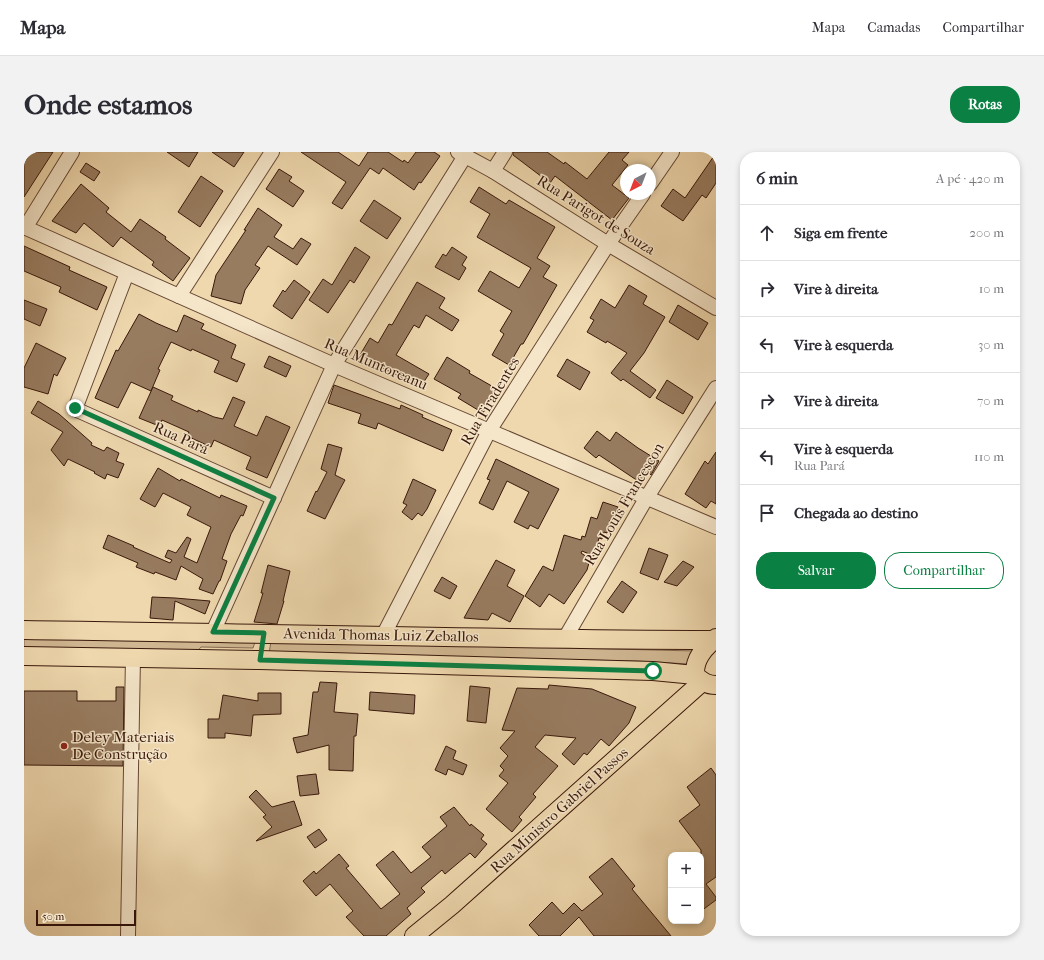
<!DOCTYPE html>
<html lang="pt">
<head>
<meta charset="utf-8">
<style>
  :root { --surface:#fff; --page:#f2f2f3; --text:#2b2b33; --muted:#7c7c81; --line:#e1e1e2; --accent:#0b8043 }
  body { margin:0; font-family:"IM FELL French Canon",serif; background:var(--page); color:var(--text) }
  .controls { position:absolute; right:12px; bottom:12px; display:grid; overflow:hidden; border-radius:8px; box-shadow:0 2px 6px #0003 }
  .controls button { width:36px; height:36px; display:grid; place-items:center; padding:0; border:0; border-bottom:1px solid var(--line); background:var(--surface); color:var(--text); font:20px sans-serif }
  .compass { position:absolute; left:596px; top:12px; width:36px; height:36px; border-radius:50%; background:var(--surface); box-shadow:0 2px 6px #0003; rotate:222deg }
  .scale { position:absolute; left:12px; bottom:10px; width:100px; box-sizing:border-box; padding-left:4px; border:2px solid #39180b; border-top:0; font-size:11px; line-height:14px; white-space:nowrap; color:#39180b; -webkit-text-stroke:3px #f5e6ca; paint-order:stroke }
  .stop { position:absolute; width:12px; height:12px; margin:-9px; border:3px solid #0b8043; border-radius:50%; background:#fff }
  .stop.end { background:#0b8043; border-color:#fff; box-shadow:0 1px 4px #0008 }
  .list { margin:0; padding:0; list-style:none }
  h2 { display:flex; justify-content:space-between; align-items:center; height:52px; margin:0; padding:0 16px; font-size:17px }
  h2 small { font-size:13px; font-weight:400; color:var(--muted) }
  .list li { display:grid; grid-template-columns:26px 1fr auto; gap:12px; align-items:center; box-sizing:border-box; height:56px; padding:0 16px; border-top:1px solid var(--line) }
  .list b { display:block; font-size:15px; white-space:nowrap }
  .list p { margin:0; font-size:13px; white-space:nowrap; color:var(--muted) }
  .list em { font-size:13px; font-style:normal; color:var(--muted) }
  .actions { display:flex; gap:8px; padding:12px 16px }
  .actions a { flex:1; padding:9px 0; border:1px solid var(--accent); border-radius:16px; text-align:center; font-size:14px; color:var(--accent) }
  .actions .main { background:var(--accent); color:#fff }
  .icon { flex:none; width:22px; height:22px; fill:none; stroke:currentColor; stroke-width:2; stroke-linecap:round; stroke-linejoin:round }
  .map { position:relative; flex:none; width:692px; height:784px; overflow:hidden; border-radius:16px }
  header { display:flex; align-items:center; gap:24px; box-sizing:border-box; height:56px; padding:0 20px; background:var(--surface); border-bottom:1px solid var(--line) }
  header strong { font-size:19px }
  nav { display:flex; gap:22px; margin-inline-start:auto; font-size:14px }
  .intro { display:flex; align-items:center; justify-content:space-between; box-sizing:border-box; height:96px; padding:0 24px }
  h1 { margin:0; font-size:28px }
  .button { padding:10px 18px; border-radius:16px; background:var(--accent); color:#fff; font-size:14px; font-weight:700 }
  main { display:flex; gap:24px; padding:0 24px }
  aside { flex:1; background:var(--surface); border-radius:16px; box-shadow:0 2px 6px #0003 }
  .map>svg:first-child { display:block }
</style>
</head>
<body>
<header>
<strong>Mapa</strong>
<nav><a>Mapa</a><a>Camadas</a><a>Compartilhar</a></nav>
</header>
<div class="intro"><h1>Onde estamos</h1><a class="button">Rotas</a></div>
<main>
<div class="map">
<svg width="692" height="784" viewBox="0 0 692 784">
  <rect width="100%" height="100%" fill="#efd8ae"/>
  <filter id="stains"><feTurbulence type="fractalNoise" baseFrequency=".005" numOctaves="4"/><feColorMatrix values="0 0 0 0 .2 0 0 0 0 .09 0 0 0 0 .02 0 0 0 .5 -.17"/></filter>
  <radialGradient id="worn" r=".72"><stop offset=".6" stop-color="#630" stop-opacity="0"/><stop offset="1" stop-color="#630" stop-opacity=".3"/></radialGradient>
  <!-- green -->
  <g fill="#d0b792" stroke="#84684e">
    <polygon points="0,486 231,490 229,496 177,495 172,501 0,497"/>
    <polygon points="247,489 672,499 665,512 613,509 245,502"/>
  </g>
  <!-- building -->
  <g fill="#987c60" stroke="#39180b">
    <polygon points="7,0 29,0 0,45 0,11"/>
    <polygon points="143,0 174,0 165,15"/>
    <polygon points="188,0 220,0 210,15"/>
    <polygon points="277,0 314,0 335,14 344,0 364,0 379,10 380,8 384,11 392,0 410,0 416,4 397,31 395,30 390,38 359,16 355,22 346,16 318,57 308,51 322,30"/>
    <polygon points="489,0 523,0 540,12 541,10 563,27 585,0 605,0 598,8 604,13 588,33 605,46 588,68 531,24 526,31 489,3"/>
    <polygon points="692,1 692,31 682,46 678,43 659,69 637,54 649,37 661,46"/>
    <polygon points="62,11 76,20 70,29 56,20"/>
    <polygon points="255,17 268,25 265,29 280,39 269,55 242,37"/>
    <polygon points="177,24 199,39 176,75 154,60"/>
    <polygon points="57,32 85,56 82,60 107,80 116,67 142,85 141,87 166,106 149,129 128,113 130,110 97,85 89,95 60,71 52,81 28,69"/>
    <polygon points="455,35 482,52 485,48 531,75 513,106 526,114 519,125 533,133 499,192 497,192 485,213 468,203 480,182 476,179 488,159 454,139 466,119 495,136 507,116 453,85 466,62 446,50"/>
    <polygon points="350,48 377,66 363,87 336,69"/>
    <polygon points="234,56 258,73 250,85 269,97 277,86 287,92 273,113 244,94 231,113 236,116 221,138 217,152 187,144 192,123 222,78 220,78"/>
    <polygon points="0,94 46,115 45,118 83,135 73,158 35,140 37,135 0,119"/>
    <polygon points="331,95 346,105 330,131 326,128 304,161 285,148 299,127 308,133"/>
    <polygon points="428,95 443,105 438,113 442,116 435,128 411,115 419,102 422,104"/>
    <polygon points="270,128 286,140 268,167 249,154 259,138 261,140"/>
    <polygon points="393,130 421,146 415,156 435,168 428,179 402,163 395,176 390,173 372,203 405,222 397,234 360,217 336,203 346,186 354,191 365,172 368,173"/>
    <polygon points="605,133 623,144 619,152 641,165 620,201 606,219 632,238 626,246 599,227 597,229 587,221 603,201 583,189 582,191 563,180 570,168 566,166 577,147 591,156"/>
    <polygon points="0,148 23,157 16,174 0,167"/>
    <polygon points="654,153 684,171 674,188 645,170"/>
    <polygon points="115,162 132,171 153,180 160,163 180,172 177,177 212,193 207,206 221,212 213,230 190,220 195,209 168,197 167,199 147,190 134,217 136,218 127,239 107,230 94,256 71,246 92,198 94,199"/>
    <polygon points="12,191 42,206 33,224 30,222 24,242 0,235 0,216"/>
    <polygon points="245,204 267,214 262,225 240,215"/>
    <polygon points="423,205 446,219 445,221 473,237 459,261 434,246 437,242 410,227"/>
    <polygon points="543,207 566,220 556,238 533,224"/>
    <polygon points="643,228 669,245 659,262 632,246"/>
    <polygon points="310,233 376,257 377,253 399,263 398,265 428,278 419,299 354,271 352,277 334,271 337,262 304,251"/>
    <polygon points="129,235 149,244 147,248 174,260 174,258 190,265 199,267 209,245 221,250 210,274 233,284 242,264 266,275 243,326 222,317 227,305 190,288 187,295 163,284 165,280 138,268 135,274 115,266"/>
    <polygon points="14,249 35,262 68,291 67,293 80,299 83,295 95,301 92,309 100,312 94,326 83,322 81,327 70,321 71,320 44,307 40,314 27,298 39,280 7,261"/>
    <polygon points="573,279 586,289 592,280 614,296 635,309 627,323 624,320 617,331 575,303 572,306 560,296"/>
    <polygon points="304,292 318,296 311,323 321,328 315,339 301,367 283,359 292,339 293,340 303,320 297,317"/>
    <polygon points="692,300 692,352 687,349 682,356 661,342 681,309 684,312"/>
    <polygon points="472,307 535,337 514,377 506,373 504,377 490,370 505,340 483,329 469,358 455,351 466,328 463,327"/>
    <polygon points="134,316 156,329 157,327 196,346 197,343 223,354 219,364 217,363 207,382 198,407 203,409 196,429 195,429 189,442 175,437 179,427 157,414 152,428 131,420 130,422 112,415 114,411 79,396 84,383 110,394 109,395 146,411 148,408 141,405 144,398 152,401 163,385 167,387 160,405 173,411 187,375 163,363 167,355 139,341 131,355 116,347"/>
    <polygon points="389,327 412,338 403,357 398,364 394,361 388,368 378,360 383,353 379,351"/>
    <polygon points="579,350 594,355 589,369 586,368 583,381 580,380 578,387 575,386 570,404 558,399 557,401 566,407 563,418 540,452 525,442 516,455 501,444 519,414 529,419 540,383 557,388 558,384 561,385 567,365 573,367"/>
    <polygon points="625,396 644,403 634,428 616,421"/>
    <polygon points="472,408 491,418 483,434 500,444 486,470 468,461 464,468 440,466"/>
    <polygon points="659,409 670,415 653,434 640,430"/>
    <polygon points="244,413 266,419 259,449 260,449 253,472 230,470 239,441 237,441"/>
    <polygon points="418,425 433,434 426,447 410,439"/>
    <polygon points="598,429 613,440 599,461 583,450"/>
    <polygon points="128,445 151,446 186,449 181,462 151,449 149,468 126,466"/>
    <polygon points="296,530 313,531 310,560 334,562 332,584 330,584 329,619 305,618 305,593 273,601 269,586 284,583 289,540 294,540"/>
    <polygon points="525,533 568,537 612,555 605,571 585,594 577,587 563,603 560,601 550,613 538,602 552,586 521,583 511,595 534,614 509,642 512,645 495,665 498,668 488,680 462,657 484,631 475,624 480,618 476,614 484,604 476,596 491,579 478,578 493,536 524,537"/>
    <polygon points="446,534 466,536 462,571 443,569"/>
    <polygon points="92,535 100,535 99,614 0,613 0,539 53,539 53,549 92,549"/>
    <polygon points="346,540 391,543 390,562 345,558"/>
    <polygon points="234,541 257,541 257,562 229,563 227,584 201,581 201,586 184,586 184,567 195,567 199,543 234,549"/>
    <polygon points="422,594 432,599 429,607 443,613 439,623 424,617 422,623 411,618"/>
    <polygon points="687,616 692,623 692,725 682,732 692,745 692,748 677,759 677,698 655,669 676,653 663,635"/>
    <polygon points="292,622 295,642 276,644 273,624"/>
    <polygon points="232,638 248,655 270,649 278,673 232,689 248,675 239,665 242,663 225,645"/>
    <polygon points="430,655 446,674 447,672 460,683 457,687 463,692 451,706 446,701 421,722 418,718 397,736 401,740 383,756 387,762 362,784 340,784 322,765 329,759 306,732 292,744 279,729 290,719 292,722 315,702 325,714 322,716 357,757 376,742 352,713 369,699 387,721 407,705 398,695 423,674 416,665"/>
    <polygon points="295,677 303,688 291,696 283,685"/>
    <polygon points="588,706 611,734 608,737 647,784 570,784 555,765 536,784 515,784 505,773 528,750 539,762 550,751 558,759 579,742 565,725"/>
  </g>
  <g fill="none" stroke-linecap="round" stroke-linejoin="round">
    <!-- minor casing -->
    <g stroke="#664834" stroke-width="16">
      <g id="minor">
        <polyline points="434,0 469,19 584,92 692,156"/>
        <polyline points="469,19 481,0"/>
        <polyline points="626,32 648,0"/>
        <polyline points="0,75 310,213 692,375"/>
        <polyline points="1,76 48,0"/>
        <polyline points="103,121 51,257 250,346"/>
        <polyline points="155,144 248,0"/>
        <polyline points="189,480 310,213 441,4"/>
        <polyline points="359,484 465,279 584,92 619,42"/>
        <polyline points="540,488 623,345 692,236"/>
        <polyline points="104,784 109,505"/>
      </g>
    </g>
    <!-- major casing -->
    <g stroke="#39180b" stroke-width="20">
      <g id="major">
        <path d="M0,478C230,481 460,487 690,488"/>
        <path d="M692,486C680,496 670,507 671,523C678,529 682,533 692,533"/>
        <polyline points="0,504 236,508 629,519 671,523"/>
        <polyline points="390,784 428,753 678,530"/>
      </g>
    </g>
    <!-- minor -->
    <use href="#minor" stroke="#f5e6ca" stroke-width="14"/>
    <!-- major -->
    <use href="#major" stroke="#efd8ae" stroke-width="18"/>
  </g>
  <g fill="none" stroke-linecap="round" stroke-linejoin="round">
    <!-- route -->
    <polyline stroke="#0b8043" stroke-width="5" points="51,256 250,346 189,480 240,481 236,508 629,519"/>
  </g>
  <!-- markers -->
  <circle fill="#8f2418" stroke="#f5e6ca" stroke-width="1.5" cx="40" cy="594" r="4"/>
  <g text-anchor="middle" stroke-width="3" stroke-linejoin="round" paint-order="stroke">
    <!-- street labels -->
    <g font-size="15" fill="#39180b" stroke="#f5e6ca">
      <text transform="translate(572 63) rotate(32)" y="5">Rua Parigot de Souza</text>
      <text transform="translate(352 212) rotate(23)" y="5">Rua Muntoreanu</text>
      <text transform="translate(466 249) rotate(-59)" y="5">Rua Tiradentes</text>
      <text transform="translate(157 286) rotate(24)" y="5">Rua Pará</text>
      <text transform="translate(600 352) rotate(-59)" y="5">Rua Louis Francescon</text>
      <text transform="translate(357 483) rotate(1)" y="5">Avenida Thomas Luiz Zeballos</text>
      <text transform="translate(535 658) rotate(-42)" y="5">Rua Ministro Gabriel Passos</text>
    </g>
    <!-- poi labels -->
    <g font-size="15" fill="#39180b" stroke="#f5e6ca" text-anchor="start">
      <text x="48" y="590">Deley Materiais<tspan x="48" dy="17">De Construção</tspan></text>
    </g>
  </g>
  <rect width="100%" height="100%" filter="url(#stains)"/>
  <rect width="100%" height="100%" fill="url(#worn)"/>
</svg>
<div class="controls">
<button>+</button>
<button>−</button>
</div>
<svg class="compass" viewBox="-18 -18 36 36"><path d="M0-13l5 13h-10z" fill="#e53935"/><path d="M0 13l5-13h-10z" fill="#7c7c81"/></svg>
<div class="scale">50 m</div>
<div class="stop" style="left:629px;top:519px"></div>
<div class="stop end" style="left:51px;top:256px"></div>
</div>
<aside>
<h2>6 min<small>A pé · 420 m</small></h2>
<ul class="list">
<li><svg class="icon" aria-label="ahead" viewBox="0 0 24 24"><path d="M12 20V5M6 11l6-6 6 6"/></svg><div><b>Siga em frente</b></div><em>200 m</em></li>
<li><svg class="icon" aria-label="right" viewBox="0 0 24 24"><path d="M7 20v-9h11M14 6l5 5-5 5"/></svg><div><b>Vire à direita</b></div><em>10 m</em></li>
<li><svg class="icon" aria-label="left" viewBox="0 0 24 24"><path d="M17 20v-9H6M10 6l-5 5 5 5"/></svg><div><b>Vire à esquerda</b></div><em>30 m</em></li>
<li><svg class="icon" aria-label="right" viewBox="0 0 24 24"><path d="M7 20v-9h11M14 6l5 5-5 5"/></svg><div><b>Vire à direita</b></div><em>70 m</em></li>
<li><svg class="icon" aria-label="left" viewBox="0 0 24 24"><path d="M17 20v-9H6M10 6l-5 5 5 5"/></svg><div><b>Vire à esquerda</b><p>Rua Pará</p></div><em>110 m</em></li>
<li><svg class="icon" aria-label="arrive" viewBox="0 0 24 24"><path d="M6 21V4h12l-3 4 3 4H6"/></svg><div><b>Chegada ao destino</b></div></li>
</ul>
<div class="actions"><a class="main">Salvar</a><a>Compartilhar</a></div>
</aside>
</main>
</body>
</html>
